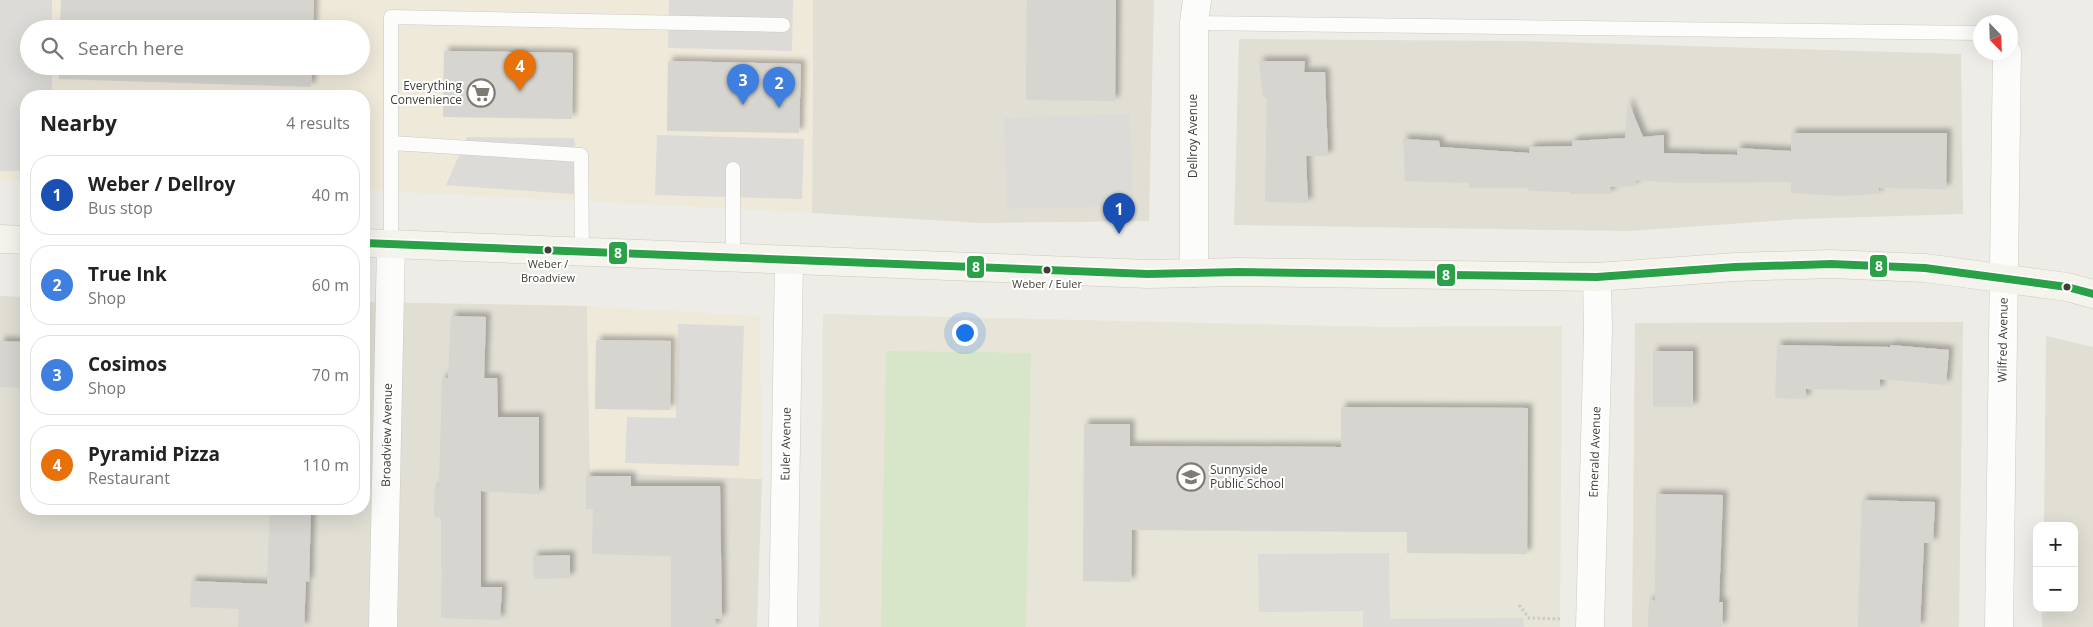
<!DOCTYPE html>
<html lang="en">
<head>
<meta charset="utf-8">
<style>
  :root { --surface:#fff; --page:#f2f2f2; --text:#222; --muted:#767676; --line:#e0e0e0; --accent:#1a73e8 }
  body { margin:0; font-family:"Open Sans",sans-serif; background:var(--page); color:var(--text) }
  .controls { position:absolute; right:15px; bottom:15px; display:grid; overflow:hidden; border-radius:10px; box-shadow:0 5px 20px #0002 }
  .controls button { width:45px; height:45px; display:grid; place-items:center; padding:0; border:0; border-bottom:1px solid var(--line); background:var(--surface); color:var(--text); font:25px sans-serif }
  .compass { position:absolute; left:1973px; top:15px; width:45px; height:45px; border-radius:50%; background:var(--surface); box-shadow:0 5px 20px #0002; rotate:157deg }
  .you { position:absolute; left:964px; top:332px; width:18px; height:18px; margin:-12px; border:4px solid #fff; border-radius:50%; background:#1a73e8; box-shadow:0 0 0 8px #1a73e833 }
  .badge { display:grid; place-items:center; width:32px; height:32px; border-radius:50%; background:var(--accent); color:#fff; font-size:16px; font-weight:700 }
  .pin { position:absolute; translate:-50% -41px; filter:drop-shadow(0 1px 2px #0008) }
  .pin::after { content:''; position:absolute; top:26px; width:18px; height:15px; background:inherit; clip-path:polygon(0 0,100% 0,50% 100%) }
  .list { margin:0; padding:0; list-style:none }
  h2 { display:flex; justify-content:space-between; align-items:center; height:65px; margin:0; padding:0 20px; font-size:21px }
  h2 small { font-size:16px; font-weight:400; color:var(--muted) }
  .list li { display:grid; grid-template-columns:32px 1fr auto; gap:15px; align-items:center; box-sizing:border-box; height:80px; margin:0 10px 10px; padding:0 10px; border:1px solid var(--line); border-radius:20px }
  .list b { display:block; font-size:19px; white-space:nowrap }
  .list p { margin:0; font-size:16px; white-space:nowrap; color:var(--muted) }
  .list em { font-size:16px; font-style:normal; color:var(--muted) }
  .icon { flex:none; width:28px; height:28px; fill:none; stroke:currentColor; stroke-width:2; stroke-linecap:round; stroke-linejoin:round }
  .map { position:relative; flex:none; width:2093px; height:627px; overflow:hidden }
  .search { position:absolute; background:var(--surface); box-shadow:0 5px 20px #0002; left:20px; top:20px; width:350px; height:55px; display:flex; align-items:center; gap:12px; box-sizing:border-box; padding:0 18px; border-radius:28px; color:var(--muted); font-size:19px }
  .panel { position:absolute; background:var(--surface); box-shadow:0 5px 20px #0002; left:20px; top:90px; width:350px; height:425px; border-radius:20px }
  .map>svg:first-child { display:block }
</style>
</head>
<body>
<div class="map">
<svg width="2093" height="627" viewBox="0 0 2093 627">
  <defs>
    <filter id="shadow"><feDropShadow dx="4.5" dy="-4.5" stdDeviation="2.5" flood-color="#0004"/></filter>
  </defs>
  <rect width="100%" height="100%" fill="#edece7"/>
  <!-- residential -->
  <g fill="#e1ded4">
    <polygon points="813,0 1154,0 1149,221 981,223 812,213"/>
    <polygon points="1239,39 1520,41 1961,54 1963,214 1800,219 1630,231 1234,225"/>
    <polygon points="0,296 26,297 26,509 364,509 364,302 587,306 590,472 762,479 757,627 0,627"/>
    <polygon points="1963,322 1959,627 1632,627 1635,323"/>
    <polygon points="2046,336 2093,347 2093,627 2042,627 2042,608 2074,608 2074,526 2044,526"/>
  </g>
  <!-- commercial -->
  <g fill="#efe9da" fill-rule="evenodd">
    <path d="M0,0H813L812,213L364,190V96H26V181H0ZM29,29H361V66H29Z"/>
    <polygon points="587,306 760,316 762,479 590,472"/>
  </g>
  <!-- education -->
  <polygon fill="#e7e5d7" points="823,314 1382,327 1562,326 1560,627 819,627"/>
  <!-- green -->
  <polygon fill="#d7e5c9" points="886,351 1031,353 1026,627 881,627"/>
  <!-- parking -->
  <g fill="#dcdbd7">
    <polygon points="0,0 52,0 52,29 29,29 29,66 52,66 52,96 26,96 26,171 0,171"/>
    <polygon points="669,0 793,0 792,51 668,48"/>
    <polygon points="1130,114 1133,206 1007,209 1004,118"/>
    <polygon points="657,135 804,139 802,199 655,195"/>
    <polygon points="467,137 574,138 584,195 446,185"/>
    <polygon points="678,324 744,326 739,466 625,463 627,417 676,418"/>
    <polygon points="1389,553 1390,619 1523,618 1524,627 1363,627 1363,611 1259,612 1258,554"/>
  </g>
  <!-- building -->
  <g fill="#d6d5d0" filter="url(#shadow)">
    <polygon points="61,0 314,0 313,29 60,29"/>
    <polygon points="1027,0 1116,0 1115,101 1026,100"/>
    <polygon points="444,51 573,53 572,119 443,117"/>
    <polygon points="668,61 801,64 799,133 667,131"/>
    <polygon points="1259,61 1305,61 1304,72 1325,72 1328,156 1306,156 1308,203 1265,202 1267,98 1263,97"/>
    <polygon points="59,66 312,66 311,87 59,79"/>
    <polygon points="1628,101 1643,137 1664,135 1664,153 1737,155 1737,148 1791,151 1791,133 1947,133 1946,189 1879,188 1879,194 1840,196 1791,193 1791,182 1681,183 1636,180 1635,186 1610,187 1611,194 1570,194 1570,192 1528,191 1528,188 1469,188 1469,183 1405,181 1403,139 1439,141 1440,147 1529,153 1530,147 1572,146 1572,141 1625,138"/>
    <polygon points="451,316 486,317 484,378 497,378 498,417 539,417 539,494 481,491 481,587 502,587 500,620 441,618 442,568 441,568 441,518 434,517 435,487 439,487 442,378 448,378"/>
    <polygon points="596,340 671,341 670,410 595,409"/>
    <polygon points="0,341 26,342 26,388 0,387"/>
    <polygon points="1777,345 1890,347 1890,345 1949,350 1946,385 1880,379 1880,390 1806,389 1806,399 1775,398"/>
    <rect x="1653" y="351" width="40" height="56"/>
    <polygon points="1341,407 1528,408 1527,554 1407,553 1407,532 1132,530 1131,582 1083,581 1084,424 1130,424 1130,446 1341,447"/>
    <polygon points="586,476 631,476 631,486 720,486 722,619 715,619 716,627 671,627 671,556 592,554 593,509 586,509"/>
    <polygon points="1656,494 1723,495 1719,602 1723,602 1722,627 1648,627 1649,600 1655,601"/>
    <polygon points="1862,500 1935,502 1933,543 1924,543 1920,627 1858,627"/>
    <polygon points="270,509 311,509 309,582 306,581 304,627 238,627 239,609 190,607 191,581 267,584"/>
    <polygon points="570,555 570,578 534,579 533,556"/>
  </g>
  <g fill="none" stroke-linecap="round" stroke-linejoin="round">
    <!-- service casing -->
    <g stroke="#cbcac5" stroke-width="15">
      <g id="service">
        <polyline points="1194,23 1980,33"/>
        <polyline points="392,143 581,155 582,251"/>
        <polyline points="391,244 391,17 783,25"/>
        <polyline points="733,258 733,169"/>
      </g>
    </g>
    <!-- minor casing -->
    <g stroke="#cbcac5" stroke-width="29">
      <g id="minor">
        <polyline points="1194,273 1194,23 1197,0"/>
        <polyline points="383,627 391,244"/>
        <polyline points="783,627 789,261"/>
        <polyline points="1590,627 1598,331 1597,277"/>
        <polyline points="1999,627 2007,52"/>
      </g>
    </g>
    <!-- secondary casing -->
    <g stroke="#cbc9bf" stroke-width="29">
      <g id="secondary">
        <polyline points="0,239 26,240"/>
        <polyline points="364,243 1148,274 1238,272 1597,277 1735,267 1831,264 1925,268 2067,287 2093,294"/>
      </g>
    </g>
    <!-- path -->
    <polyline stroke="#cbcac6" stroke-width="3" stroke-dasharray="2.5 2.5" stroke-linecap="butt" points="1519,605 1529,618 1562,619"/>
    <!-- service -->
    <use href="#service" stroke="#fcfcfb" stroke-width="14"/>
    <!-- minor -->
    <use href="#minor" stroke="#fcfcfb" stroke-width="28"/>
    <!-- secondary -->
    <use href="#secondary" stroke="#f4f4ed" stroke-width="28"/>
    <!-- bus-1 casing -->
    <g stroke="#fff" stroke-width="11">
      <polyline id="bus-1" points="364,243 1148,274 1238,272 1597,277 1735,267 1831,264 1925,268 2067,287 2093,294"/>
    </g>
    <!-- bus-1 -->
    <use href="#bus-1" stroke="#2ba147" stroke-width="8"/>
  </g>
  <!-- icons -->
  <defs>
    <g id="supermarket-ring" transform="scale(1.4375)"><circle r="9.5" fill="#fff" stroke="#7d7b73" stroke-width="1.5"/><path d="M-6-5.5h2.5l.6 2H6L4.5 2H-2.5L-4.4-4H-6ZM-1.5 3.2a1.3 1.3 0 1 0 .1 0ZM3 3.2a1.3 1.3 0 1 0 .1 0Z" fill="#7d7b73"/></g>
    <g id="school-ring" transform="scale(1.4375)"><circle r="9.5" fill="#fff" stroke="#7d7b73" stroke-width="1.5"/><path d="M0-5L7-2L0 1L-7-2ZM-4 1L0 2.5L4 1V4Q0 6-4 4Z" fill="#7d7b73"/></g>
  </defs>
  <g fill-rule="evenodd">
    <use href="#supermarket-ring" x="481" y="93"/>
    <use href="#school-ring" x="1191" y="477"/>
  </g>
  <!-- markers -->
  <g fill="#413e35" stroke="#fff" stroke-width="2">
    <circle cx="548" cy="250" r="4.5"/>
    <circle cx="1047" cy="270" r="4.5"/>
    <circle cx="2067" cy="287" r="4.5"/>
  </g>
  <g text-anchor="middle" stroke-width="4" stroke-linejoin="round" paint-order="stroke">
    <!-- bus labels -->
    <g font-size="11" fill="#413e35" stroke="#fff">
      <text x="548" y="268">Weber /<tspan x="548" dy="14">Broadview</tspan></text>
      <text x="1047" y="288">Weber / Euler</text>
    </g>
    <!-- poi labels -->
    <g font-size="12" fill="#413e35" stroke="#fff" text-anchor="end">
      <text x="462" y="90">Everything<tspan x="462" dy="14">Convenience</tspan></text>
      <text x="1210" y="474" text-anchor="start">Sunnyside<tspan x="1210" dy="14">Public School</tspan></text>
    </g>
    <!-- street labels -->
    <g font-size="12" fill="#413e35" stroke="#fff">
      <text transform="translate(1193 136) rotate(-90)" y="4">Dellroy Avenue</text>
      <text transform="translate(2003 340) rotate(-89)" y="4">Wilfred Avenue</text>
      <text transform="translate(387 435) rotate(-89)" y="4">Broadview Avenue</text>
      <text transform="translate(786 444) rotate(-89)" y="4">Euler Avenue</text>
      <text transform="translate(1595 452) rotate(-88)" y="4">Emerald Avenue</text>
    </g>
  </g>
  <g stroke="#fff" stroke-width="2">
    <rect x="608" y="241" width="20" height="24" rx="5" fill="#2ba147"/>
    <rect x="1869" y="254" width="19" height="24" rx="5" fill="#2ba147"/>
    <rect x="966" y="255" width="19" height="24" rx="5" fill="#2ba147"/>
    <rect x="1436" y="263" width="20" height="24" rx="5" fill="#2ba147"/>
  </g>
  <g font-size="14" text-anchor="middle" font-weight="bold" fill="#fff">
    <text x="618" y="258">8</text>
    <text x="1879" y="271">8</text>
    <text x="976" y="272">8</text>
    <text x="1446" y="280">8</text>
  </g>
</svg>
<div class="controls">
<button>+</button>
<button>−</button>
</div>
<svg class="compass" viewBox="-18 -18 36 36"><path d="M0-13l5 13h-10z" fill="#e53935"/><path d="M0 13l5-13h-10z" fill="#767676"/></svg>
<div class="you"></div>
<div class="pin badge" style="left:1119px;top:234px;background:#1a4fb4">1</div>
<div class="pin badge" style="left:779px;top:108px;background:#3f7fe0">2</div>
<div class="pin badge" style="left:743px;top:105px;background:#3f7fe0">3</div>
<div class="pin badge" style="left:520px;top:91px;background:#e8710a">4</div>
<div class="search"><svg class="icon" aria-label="search" viewBox="0 0 24 24"><circle cx="10" cy="10" r="6"/><path d="M15 15l6 6"/></svg>Search here</div>
<section class="panel">
<h2>Nearby<small>4 results</small></h2>
<ul class="list">
<li><span class="badge" style="background:#1a4fb4">1</span><div><b>Weber / Dellroy</b><p>Bus stop</p></div><em>40 m</em></li>
<li><span class="badge" style="background:#3f7fe0">2</span><div><b>True Ink</b><p>Shop</p></div><em>60 m</em></li>
<li><span class="badge" style="background:#3f7fe0">3</span><div><b>Cosimos</b><p>Shop</p></div><em>70 m</em></li>
<li><span class="badge" style="background:#e8710a">4</span><div><b>Pyramid Pizza</b><p>Restaurant</p></div><em>110 m</em></li>
</ul>
</section>
</div>
</body>
</html>
